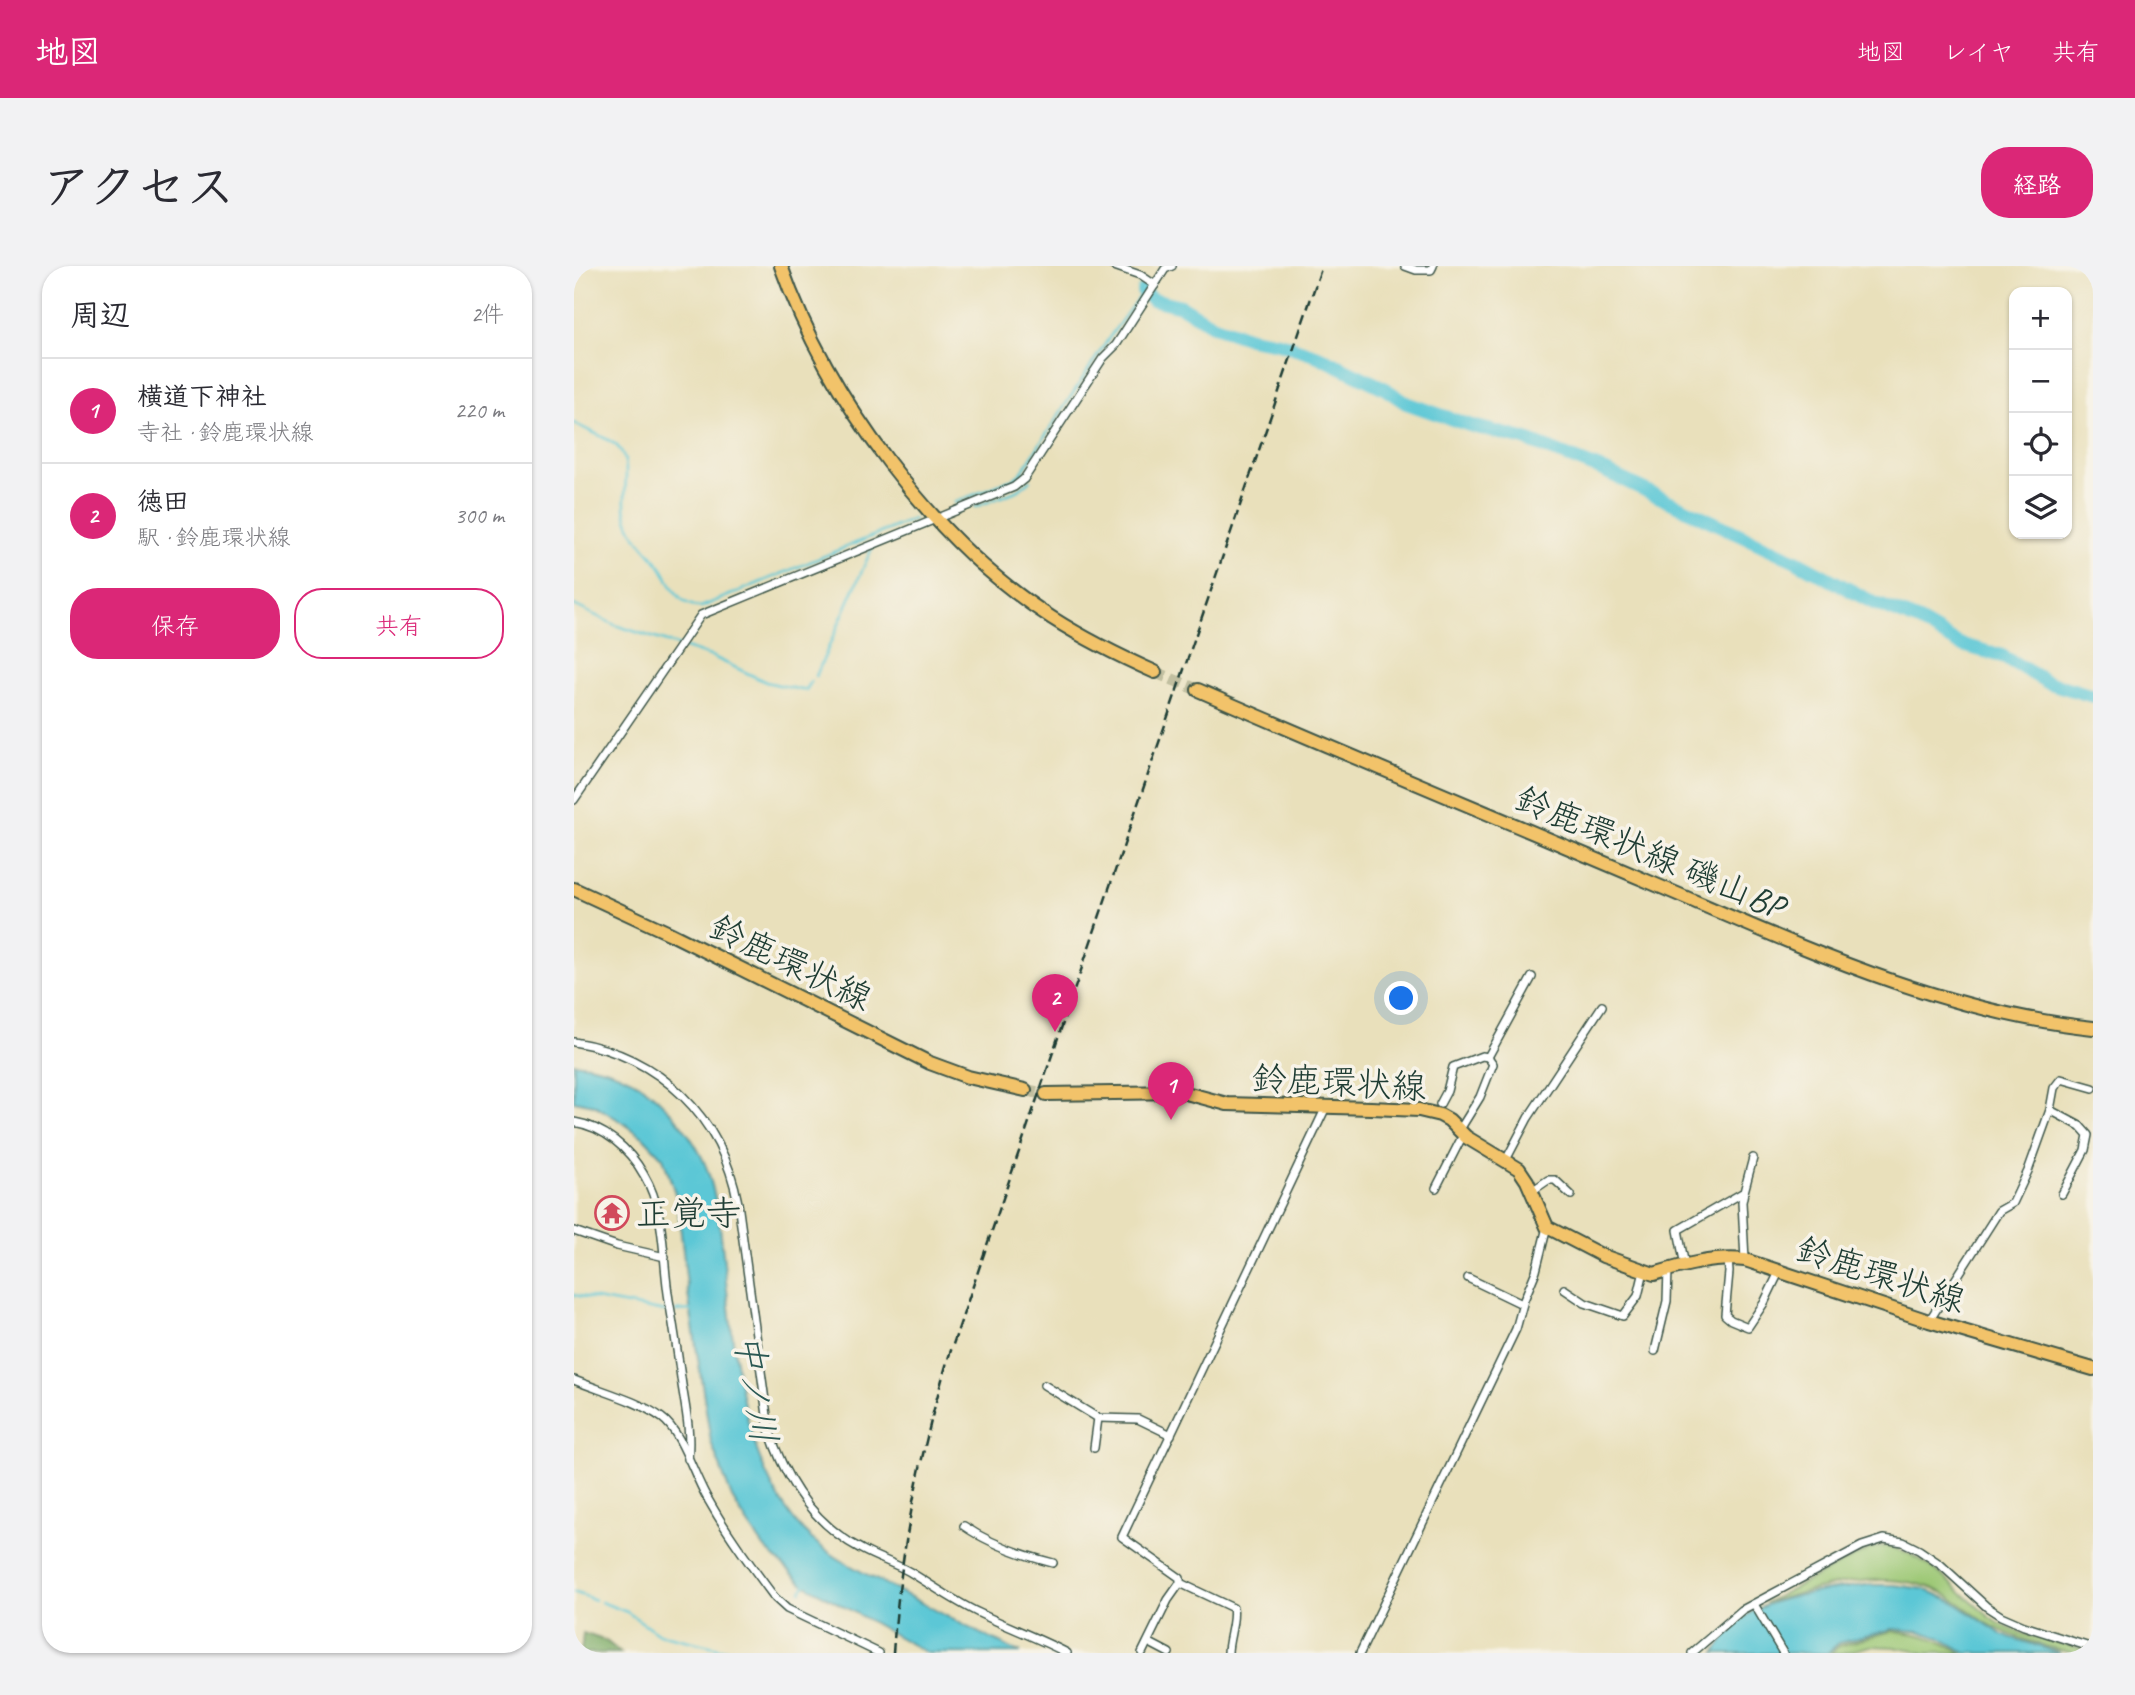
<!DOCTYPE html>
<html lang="ja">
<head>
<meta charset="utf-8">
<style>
  :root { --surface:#fff; --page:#f2f2f3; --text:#2b2b33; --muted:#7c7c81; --line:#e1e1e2; --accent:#db2777 }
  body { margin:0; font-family:Caveat,"Klee One",sans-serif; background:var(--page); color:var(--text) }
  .controls { position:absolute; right:21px; top:21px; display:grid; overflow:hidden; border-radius:14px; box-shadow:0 2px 5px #0004 }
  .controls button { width:63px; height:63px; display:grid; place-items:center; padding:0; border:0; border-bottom:2px solid var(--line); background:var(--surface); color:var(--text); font:35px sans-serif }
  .you { position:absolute; left:828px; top:733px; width:24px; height:24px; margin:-18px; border:5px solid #fff; border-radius:50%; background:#1a73e8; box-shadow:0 0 0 10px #1a73e833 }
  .badge { display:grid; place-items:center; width:46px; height:46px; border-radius:50%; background:var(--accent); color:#fff; font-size:23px; font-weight:700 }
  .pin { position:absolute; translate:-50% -58px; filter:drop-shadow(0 2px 4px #0008) }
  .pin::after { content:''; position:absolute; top:37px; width:24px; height:21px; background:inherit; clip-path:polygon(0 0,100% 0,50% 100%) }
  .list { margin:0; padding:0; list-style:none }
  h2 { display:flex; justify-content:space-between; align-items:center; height:91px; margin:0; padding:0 28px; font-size:30px }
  h2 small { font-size:23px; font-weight:400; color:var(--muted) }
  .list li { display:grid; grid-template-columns:46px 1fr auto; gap:21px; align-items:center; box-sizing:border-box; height:105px; padding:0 28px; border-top:2px solid var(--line) }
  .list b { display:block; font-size:26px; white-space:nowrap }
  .list p { margin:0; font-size:23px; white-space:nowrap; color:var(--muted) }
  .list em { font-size:23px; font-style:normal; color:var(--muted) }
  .actions { display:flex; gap:14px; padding:21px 28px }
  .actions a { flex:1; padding:16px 0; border:2px solid var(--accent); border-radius:28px; text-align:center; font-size:24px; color:var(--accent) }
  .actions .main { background:var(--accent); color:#fff }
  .icon { flex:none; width:38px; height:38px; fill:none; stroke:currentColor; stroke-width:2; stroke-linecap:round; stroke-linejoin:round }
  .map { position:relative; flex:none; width:1519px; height:1387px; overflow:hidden; border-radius:28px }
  header { display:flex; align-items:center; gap:42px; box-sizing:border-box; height:98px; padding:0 35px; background:var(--accent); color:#fff }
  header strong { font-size:33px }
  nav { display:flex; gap:38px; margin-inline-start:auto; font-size:24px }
  .intro { display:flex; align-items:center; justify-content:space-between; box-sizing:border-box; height:168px; padding:0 42px }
  h1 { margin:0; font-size:49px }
  .button { padding:18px 32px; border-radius:28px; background:var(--accent); color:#fff; font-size:24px; font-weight:700 }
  main { display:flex; gap:42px; padding:0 42px }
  aside { flex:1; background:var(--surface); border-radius:28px; box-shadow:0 2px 5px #0004 }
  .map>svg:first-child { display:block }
</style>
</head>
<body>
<header>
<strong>地図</strong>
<nav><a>地図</a><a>レイヤ</a><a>共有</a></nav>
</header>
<div class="intro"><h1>アクセス</h1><a class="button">経路</a></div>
<main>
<aside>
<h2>周辺<small>2件</small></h2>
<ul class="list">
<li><span class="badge">1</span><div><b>横道下神社</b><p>寺社 · 鈴鹿環状線</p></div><em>220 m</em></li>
<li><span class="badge">2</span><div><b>徳田</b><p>駅 · 鈴鹿環状線</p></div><em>300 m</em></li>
</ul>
<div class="actions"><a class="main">保存</a><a>共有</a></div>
</aside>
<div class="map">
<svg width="1519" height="1387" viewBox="0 0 1519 1387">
  <rect width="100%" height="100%" fill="#f7f3e8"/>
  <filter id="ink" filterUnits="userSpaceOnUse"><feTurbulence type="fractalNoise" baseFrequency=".0143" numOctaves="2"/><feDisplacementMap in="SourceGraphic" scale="14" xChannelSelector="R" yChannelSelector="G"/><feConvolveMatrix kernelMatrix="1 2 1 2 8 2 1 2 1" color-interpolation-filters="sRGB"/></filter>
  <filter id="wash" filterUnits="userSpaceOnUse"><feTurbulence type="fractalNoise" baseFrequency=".00686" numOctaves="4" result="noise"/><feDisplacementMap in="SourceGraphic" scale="28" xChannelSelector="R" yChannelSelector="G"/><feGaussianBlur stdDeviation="1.57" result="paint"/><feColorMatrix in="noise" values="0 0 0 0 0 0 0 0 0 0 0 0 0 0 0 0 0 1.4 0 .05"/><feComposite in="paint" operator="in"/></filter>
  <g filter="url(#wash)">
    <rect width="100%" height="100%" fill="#e9e0bb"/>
    <!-- green -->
    <g fill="#9cc875" stroke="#5e8254" stroke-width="2">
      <path d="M1311,1280C1357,1289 1382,1325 1417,1352C1442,1371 1480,1375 1510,1383L1508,1387C1484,1387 1429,1368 1408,1354C1389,1340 1372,1325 1348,1319C1294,1305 1243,1323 1191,1337L1297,1282Z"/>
      <path d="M1317,1365C1346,1367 1362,1372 1388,1387H1351L1319,1381L1297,1380L1269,1387H1256L1265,1380Z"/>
    </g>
    <!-- forest -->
    <polygon fill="#7dac66" stroke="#4e744d" stroke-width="2" points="9,1367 32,1375 47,1387 7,1387"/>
    <!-- water -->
    <g fill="#5cc7d6" stroke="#3e8285" stroke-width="2">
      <path d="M0,797C21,799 42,805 60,815C90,832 125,876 135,909C144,937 147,967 150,997C160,1081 166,1186 220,1254C245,1287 288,1306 325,1325C365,1346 405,1368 447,1387H353L228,1317L191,1282L174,1258L158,1232L137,1176L114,1028L103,933L89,892L69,871L48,856L20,839L0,835Z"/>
      <path d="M1292,1319H1320L1350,1323L1378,1335L1429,1369L1486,1387H1392L1366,1372L1345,1365L1318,1363L1265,1377L1253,1387H1141C1150,1374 1159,1360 1172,1350C1198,1330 1259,1323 1292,1319Z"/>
    </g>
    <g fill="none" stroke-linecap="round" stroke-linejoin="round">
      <!-- stream -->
      <g stroke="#5cc7d6" stroke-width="2.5">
        <path d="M0,157C10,163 36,173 43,180C60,197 47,227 52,248C57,270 71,280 84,297C98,314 100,339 127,341L340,253"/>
        <polyline points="380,237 439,213 447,207 537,69 569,25"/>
        <polyline points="401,241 445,224 456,214"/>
        <polyline points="0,339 41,359 139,391 192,416 227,424 232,424 237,416"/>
        <polyline points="242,410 298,282"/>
        <polyline points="0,1029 92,1046"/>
        <polyline points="102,1045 120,1044"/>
        <polyline points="227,1325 233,1316"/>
        <polyline points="0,1326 21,1334"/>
        <polyline points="27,1336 53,1346 85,1368 166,1387"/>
      </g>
      <!-- river -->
      <polyline stroke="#5cc7d6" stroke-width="14" points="569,25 578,33 607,40 640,60 676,72 705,77 744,90 810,122 832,137 898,160 950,173 1026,203 1222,295 1300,337 1345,355 1385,378 1428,390 1473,416 1519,430"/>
    </g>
  </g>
  <g filter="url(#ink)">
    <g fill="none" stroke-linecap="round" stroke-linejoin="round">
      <!-- primary-tunnel -->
      <g stroke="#c1bfa0" stroke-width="12" stroke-dasharray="12 6" stroke-linecap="butt">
        <polyline points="581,406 624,424"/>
        <polyline points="451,824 472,828"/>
      </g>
      <!-- street casing -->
      <g stroke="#3d5548" stroke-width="10">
        <g id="street">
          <polyline points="540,0 566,9 581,19"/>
          <polyline points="831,0 842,4 857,4 859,0"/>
          <polyline points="0,534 127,349 440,221 450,213 529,92 542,79 591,3 598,0"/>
          <path d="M0,776C86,790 148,851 164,937L195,1164C211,1214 240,1258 287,1283C303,1292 320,1297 336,1306C359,1320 380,1335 405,1347C434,1361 464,1372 493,1387"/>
          <polyline points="866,838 873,825 879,801 908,790 914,791"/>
          <polyline points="1476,844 1506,860 1514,869 1511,884 1488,928"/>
          <path d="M0,856C30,861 55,882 70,909C92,946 88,993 95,1034C100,1062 104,1090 108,1119C112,1144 117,1167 114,1193"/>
          <polyline points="885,865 906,831 919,798 914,791 958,711"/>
          <polyline points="932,894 954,852 1028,740"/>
          <polyline points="862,922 889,869"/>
          <polyline points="958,925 974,914 981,914 997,929"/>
          <polyline points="1170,926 1168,936 1171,994"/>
          <polyline points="0,965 43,980 91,991"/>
          <polyline points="1154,993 1155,1006 1151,1049 1157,1054 1174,1061 1190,1037 1206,1004"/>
          <polyline points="1111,1000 1104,964 1170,926 1179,892"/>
          <polyline points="894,1012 948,1038"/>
          <polyline points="990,1023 1011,1037 1049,1050 1064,1030 1070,1005"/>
          <polyline points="1355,1055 1425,945 1439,937 1454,905 1476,844 1480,822 1487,813 1519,822"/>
          <polyline points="1081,1085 1093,1035 1094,1004"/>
          <path d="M0,1114C27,1125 65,1135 88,1152C108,1166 121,1213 135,1235C154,1269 178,1301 201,1332L213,1343L305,1387"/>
          <polyline points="470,1119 524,1152 564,1153 597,1169"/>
          <polyline points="520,1182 524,1152"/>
          <path d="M390,1260C416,1278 448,1289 479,1297"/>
          <path d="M606,1317L659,1342C662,1354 654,1373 654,1387"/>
          <polyline points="1180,1338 1209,1387"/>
          <polyline points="574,1376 595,1387"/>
          <polyline points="568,1387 594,1334 606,1317 606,1312 548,1271 752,841"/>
          <polyline points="786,1387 942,1063 950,1034 962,1005 973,961"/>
          <polyline points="1118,1387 1168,1344 1288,1280 1310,1273 1329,1276 1345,1284 1367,1299 1413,1341 1427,1350 1450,1360 1519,1382"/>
        </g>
      </g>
      <!-- primary casing -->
      <g stroke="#3d5548" stroke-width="16">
        <g id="primary">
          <path d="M207,0C253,131 360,277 478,352C511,373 545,390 581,406"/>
          <path d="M624,424C773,489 923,551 1073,615C1217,676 1362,746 1519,762"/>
          <polyline points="0,623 95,667 356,797 394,811 451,824"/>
          <path d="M472,828L608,826L653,838L797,842L845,844L866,849L875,854L892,871L945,903L953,915L973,961L1029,990L1080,1008C1109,999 1140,991 1171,994L1355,1055L1519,1103"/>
        </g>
      </g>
      <!-- street -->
      <use href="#street" stroke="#fff" stroke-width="7"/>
      <!-- primary -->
      <use href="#primary" stroke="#f2c36a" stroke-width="12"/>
      <!-- rail -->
      <path stroke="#1f3d34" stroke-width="2.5" stroke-dasharray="10 5" stroke-linecap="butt" d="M319,1387C326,1288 345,1192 373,1096L748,0"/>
    </g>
  </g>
  <!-- icons -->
  <defs>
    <g id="temple-ring" transform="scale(1.75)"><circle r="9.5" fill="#f7f3e8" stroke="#d1495b" stroke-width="1.5"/><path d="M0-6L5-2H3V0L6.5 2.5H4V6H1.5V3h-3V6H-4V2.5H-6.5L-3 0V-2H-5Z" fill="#d1495b"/></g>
  </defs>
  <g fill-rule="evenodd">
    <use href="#temple-ring" x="38" y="947"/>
  </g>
  <g text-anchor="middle" stroke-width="7" stroke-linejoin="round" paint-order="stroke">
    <!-- street labels -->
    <g font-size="35" fill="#1f3d34" stroke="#f7f3e8">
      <text transform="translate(1076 586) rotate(23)" y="12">鈴鹿環状線 磯山BP</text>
      <text transform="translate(217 696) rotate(26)" y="12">鈴鹿環状線</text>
      <text transform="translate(765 816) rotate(3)" y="12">鈴鹿環状線</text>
      <text transform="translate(1307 1008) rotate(18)" y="12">鈴鹿環状線</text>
    </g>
    <!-- poi labels -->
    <g font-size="35" fill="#1f3d34" stroke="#f7f3e8" text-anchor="start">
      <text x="62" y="959">正覚寺</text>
    </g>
    <!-- water labels -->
    <g font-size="37" font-style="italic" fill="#2b5954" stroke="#f7f3e8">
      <text transform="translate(183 1122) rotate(81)" y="13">中ノ川</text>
    </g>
  </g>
</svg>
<div class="controls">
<button>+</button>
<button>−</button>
<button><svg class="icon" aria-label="locate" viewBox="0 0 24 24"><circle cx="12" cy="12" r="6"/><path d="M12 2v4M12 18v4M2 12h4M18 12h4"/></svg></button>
<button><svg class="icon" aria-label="layers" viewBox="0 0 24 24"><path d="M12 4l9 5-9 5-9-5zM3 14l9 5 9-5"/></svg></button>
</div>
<div class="you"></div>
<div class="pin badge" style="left:597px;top:854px">1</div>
<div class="pin badge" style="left:481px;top:766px">2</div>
</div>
</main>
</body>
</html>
